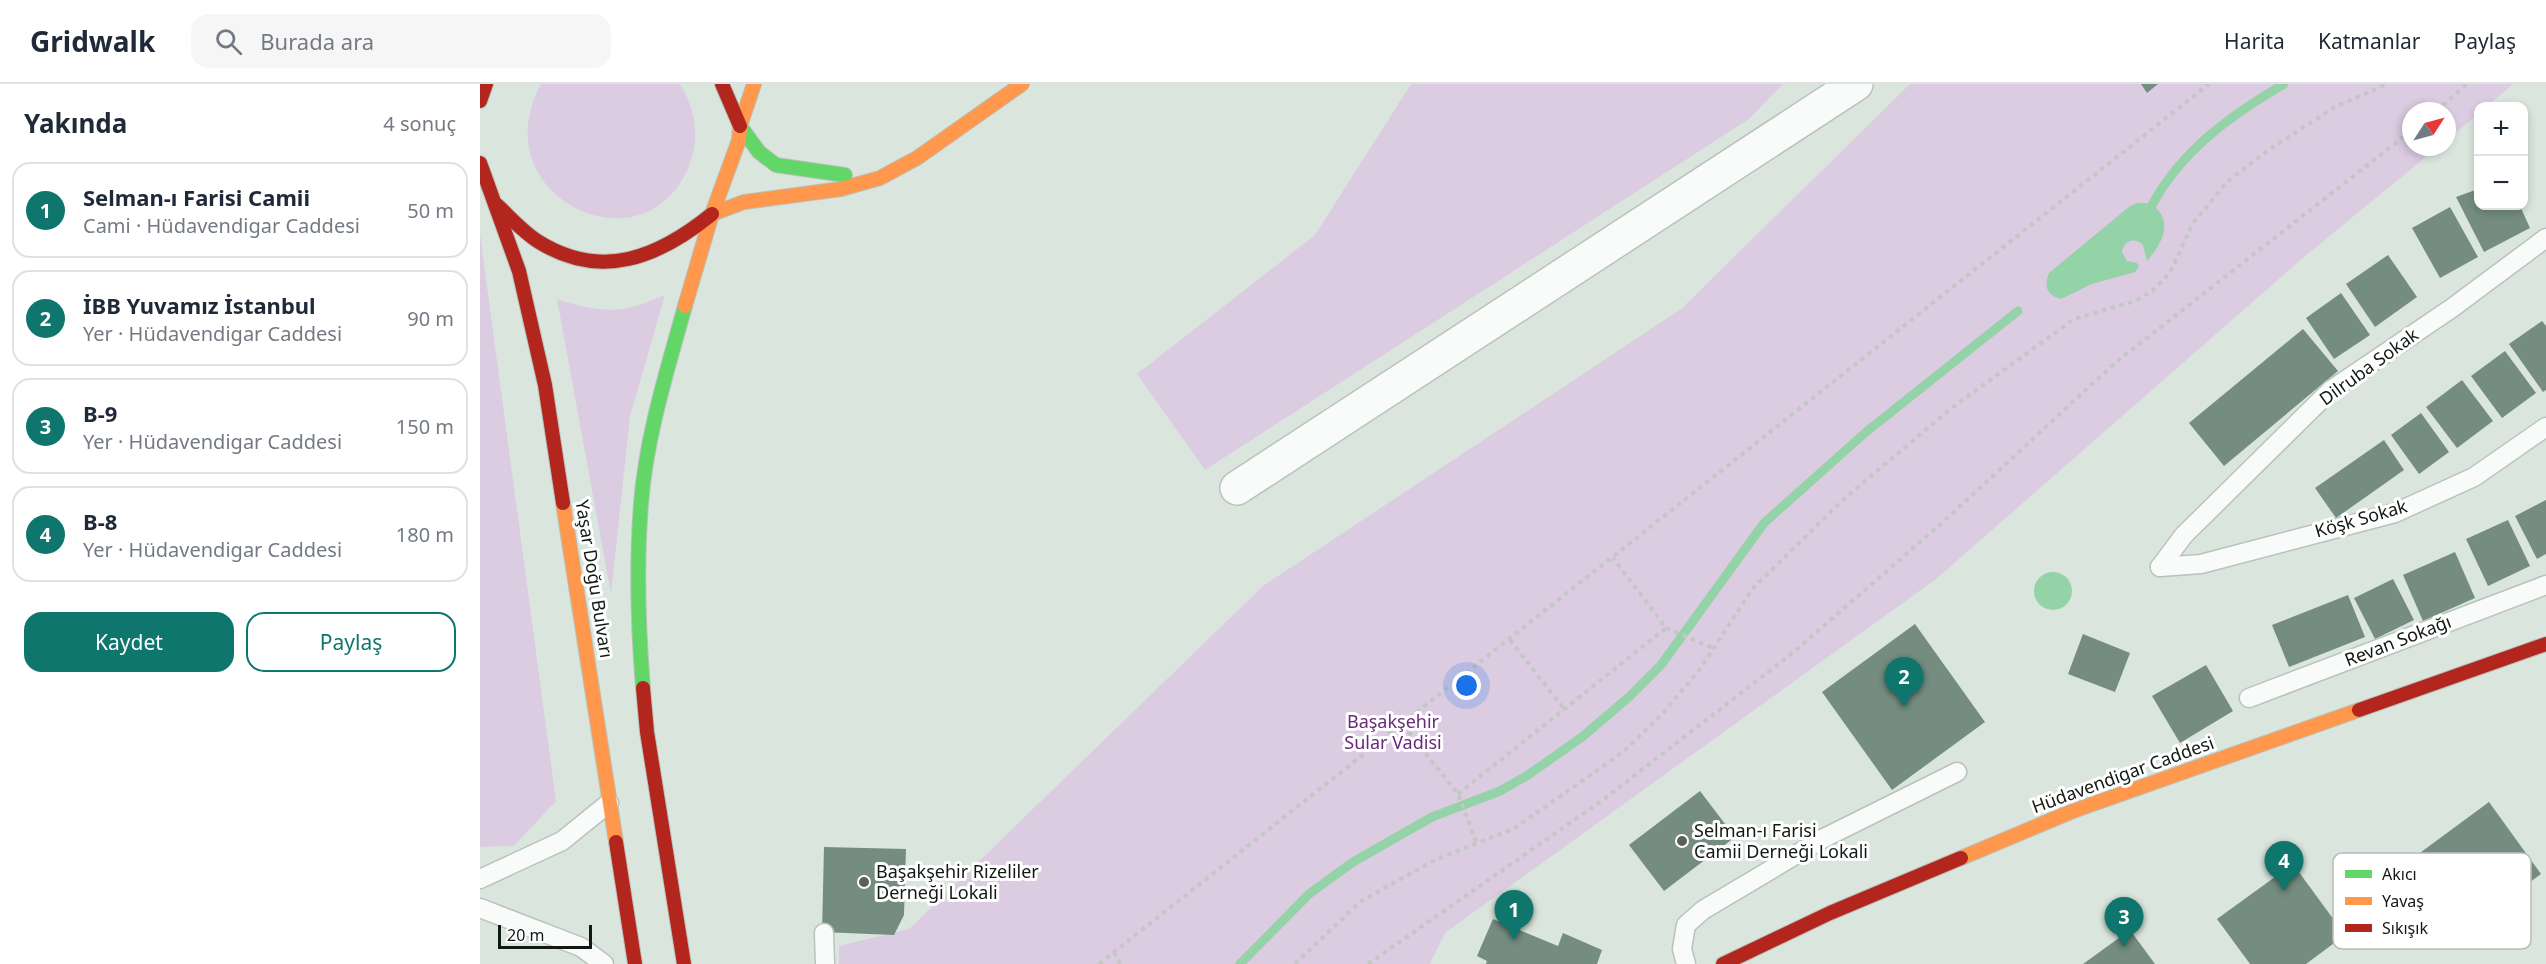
<!DOCTYPE html>
<html lang="tr">
<head>
<meta charset="utf-8">
<style>
  :root { --surface:#fff; --page:#f6f6f7; --text:#1f2937; --muted:#747a83; --line:#e0e1e3; --accent:#0f766e }
  body { margin:0; font-family:"Noto Sans",sans-serif; background:var(--page); color:var(--text) }
  .controls { position:absolute; right:18px; top:18px; display:grid; overflow:hidden; border-radius:12px; box-shadow:0 3px 9px #0003 }
  .controls button { width:54px; height:54px; display:grid; place-items:center; padding:0; border:0; border-bottom:2px solid var(--line); background:var(--surface); color:var(--text); font:30px sans-serif }
  .compass { position:absolute; left:1922px; top:18px; width:54px; height:54px; border-radius:50%; background:var(--surface); box-shadow:0 3px 9px #0003; rotate:54deg }
  .scale { position:absolute; left:18px; bottom:15px; width:94px; box-sizing:border-box; padding-left:6px; border:3px solid #121914; border-top:0; font-size:16px; line-height:21px; white-space:nowrap; color:#121914; -webkit-text-stroke:4px #fff; paint-order:stroke }
  .you { position:absolute; left:987px; top:602px; width:21px; height:21px; margin:-15px; border:4px solid #fff; border-radius:50%; background:#1a73e8; box-shadow:0 0 0 9px #1a73e833 }
  .badge { display:grid; place-items:center; width:39px; height:39px; border-radius:50%; background:var(--accent); color:#fff; font-size:20px; font-weight:700 }
  .pin { position:absolute; translate:-50% -50px; filter:drop-shadow(0 2px 3px #0008) }
  .pin::after { content:''; position:absolute; top:32px; width:21px; height:18px; background:inherit; clip-path:polygon(0 0,100% 0,50% 100%) }
  .list { margin:0; padding:0; list-style:none }
  h2 { display:flex; justify-content:space-between; align-items:center; height:78px; margin:0; padding:0 24px; font-size:26px }
  h2 small { font-size:20px; font-weight:400; color:var(--muted) }
  .list li { display:grid; grid-template-columns:39px 1fr auto; gap:18px; align-items:center; box-sizing:border-box; height:96px; margin:0 12px 12px; padding:0 12px; border:2px solid var(--line); border-radius:18px }
  .list b { display:block; font-size:22px; white-space:nowrap }
  .list p { margin:0; font-size:20px; white-space:nowrap; color:var(--muted) }
  .list em { font-size:20px; font-style:normal; color:var(--muted) }
  .actions { display:flex; gap:12px; padding:18px 24px }
  .actions a { flex:1; padding:14px 0; border:2px solid var(--accent); border-radius:18px; text-align:center; font-size:21px; color:var(--accent) }
  .actions .main { background:var(--accent); color:#fff }
  .icon { flex:none; width:33px; height:33px; fill:none; stroke:currentColor; stroke-width:2; stroke-linecap:round; stroke-linejoin:round }
  .map { position:relative; flex:none; width:2066px; height:880px; overflow:hidden }
  header { display:flex; align-items:center; gap:36px; box-sizing:border-box; height:84px; padding:0 30px; background:var(--surface); border-bottom:2px solid var(--line) }
  header strong { font-size:28px }
  nav { display:flex; gap:33px; margin-inline-start:auto; font-size:21px }
  .search { width:420px; height:54px; background:var(--page); display:flex; align-items:center; gap:15px; box-sizing:border-box; padding:0 21px; border-radius:18px; color:var(--muted); font-size:22px }
  main { display:flex }
  aside { flex:1; background:var(--surface) }
  .map>svg:first-child { display:block }
</style>
</head>
<body>
<header>
<strong>Gridwalk</strong>
<div class="search"><svg class="icon" aria-label="search" viewBox="0 0 24 24"><circle cx="10" cy="10" r="6"/><path d="M15 15l6 6"/></svg>Burada ara</div>
<nav><a>Harita</a><a>Katmanlar</a><a>Paylaş</a></nav>
</header>
<main>
<aside>
<h2>Yakında<small>4 sonuç</small></h2>
<ul class="list">
<li><span class="badge">1</span><div><b>Selman-ı Farisi Camii</b><p>Cami · Hüdavendigar Caddesi</p></div><em>50 m</em></li>
<li><span class="badge">2</span><div><b>İBB Yuvamız İstanbul</b><p>Yer · Hüdavendigar Caddesi</p></div><em>90 m</em></li>
<li><span class="badge">3</span><div><b>B-9</b><p>Yer · Hüdavendigar Caddesi</p></div><em>150 m</em></li>
<li><span class="badge">4</span><div><b>B-8</b><p>Yer · Hüdavendigar Caddesi</p></div><em>180 m</em></li>
</ul>
<div class="actions"><a class="main">Kaydet</a><a>Paylaş</a></div>
</aside>
<div class="map">
<svg width="2066" height="880" viewBox="0 0 2066 880">
  <rect width="100%" height="100%" fill="#dae6dd"/>
  <!-- green -->
  <g fill="#dccce2">
    <path d="M61,0H200C216,26 220,53 209,82C165,191 0,113 61,0Z"/>
    <polygon points="931,0 1303,0 1269,35 725,386 657,290 835,151"/>
    <polygon points="1430,0 2033,0 2007,22 1998,22 1998,30 1967,56 1967,27 1931,27 1931,63 1958,63 1824,173 1456,495 965,849 950,880 359,880 359,862 429,845 783,502 1201,225"/>
    <polygon points="0,150 76,717 34,762 0,763"/>
    <path d="M185,211L150,332L131,510L77,215C124,229 139,231 185,211Z"/>
  </g>
  <!-- water -->
  <g fill="#94d2a7">
    <path d="M1657,119C1665,118 1672,120 1678,126C1693,143 1678,164 1667,177L1663,161C1655,153 1644,156 1642,168L1647,177L1657,179L1659,182L1655,188L1612,200L1581,215C1566,211 1564,202 1569,189L1650,122Z"/>
    <circle cx="1573" cy="507" r="19"/>
  </g>
  <g fill="none" stroke-linecap="round" stroke-linejoin="round">
    <!-- stream -->
    <g stroke="#94d2a7" stroke-width="9">
      <path d="M1672,121C1702,66 1751,31 1804,0"/>
      <polyline points="760,880 829,810 873,778 952,733 1020,707 1048,691 1102,653 1149,613 1181,581 1284,439 1386,348 1538,227"/>
    </g>
  </g>
  <!-- building -->
  <g fill="#748d80">
    <polygon points="1661,0 1678,0 1667,9"/>
    <polygon points="1998,105 1998,122 2040,122 2050,144 2004,168 1976,113"/>
    <polygon points="1970,123 1998,173 1960,194 1932,144"/>
    <polygon points="1908,171 1937,213 1895,243 1866,200"/>
    <polygon points="1861,209 1890,251 1854,275 1826,234"/>
    <polygon points="2062,237 2066,242 2066,306 2063,308 2029,260"/>
    <polygon points="1823,245 1858,287 1744,382 1709,339"/>
    <polygon points="2025,267 2056,309 2022,334 1991,292"/>
    <polygon points="1982,296 2013,337 1977,364 1946,323"/>
    <polygon points="1941,329 1969,368 1939,390 1911,351"/>
    <polygon points="1904,356 1924,386 1856,434 1835,404"/>
    <polygon points="2066,416 2066,470 2057,475 2035,432"/>
    <polygon points="2028,436 2050,482 2008,502 1986,455"/>
    <polygon points="1975,468 1995,514 1943,537 1923,491"/>
    <polygon points="1913,495 1934,536 1895,555 1874,514"/>
    <polygon points="1868,511 1885,553 1809,583 1792,541"/>
    <polygon points="1435,540 1505,638 1412,706 1342,608"/>
    <polygon points="1603,550 1650,569 1635,608 1588,590"/>
    <polygon points="1726,581 1753,627 1700,659 1672,612"/>
    <polygon points="1220,707 1255,753 1184,807 1149,761"/>
    <polygon points="2009,718 2061,790 1986,845 1933,774"/>
    <polygon points="344,763 426,765 424,831 414,851 342,848"/>
    <polygon points="1813,780 1865,851 1826,880 1770,880 1737,835"/>
    <polygon points="1013,835 1078,862 1083,849 1122,866 1117,880 1006,880 1007,877 997,872"/>
    <polygon points="1650,846 1675,880 1603,880"/>
  </g>
  <g fill="none" stroke-linecap="round" stroke-linejoin="round">
    <!-- lane casing -->
    <g stroke="#b9c2bb" stroke-width="21">
      <g id="lane">
        <polyline points="1680,483 1704,451 1851,306 1972,224 2066,154"/>
        <polyline points="1680,483 1721,480 1915,429 1994,393 2066,343"/>
        <polyline points="1769,614 2066,501"/>
        <polyline points="0,795 82,757 129,719"/>
        <polyline points="0,824 101,863 124,880"/>
        <polyline points="344,849 345,880"/>
        <polyline points="1206,880 1202,865 1206,841 1223,826 1344,754 1477,688"/>
      </g>
    </g>
    <!-- street casing -->
    <g stroke="#b9c2bb" stroke-width="36">
      <polyline id="street" points="757,404 1376,0"/>
    </g>
    <!-- fast casing -->
    <g stroke="#b9c2bb" stroke-width="16">
      <g id="fast">
        <polyline points="260,42 279,68 296,81 365,91"/>
        <path d="M163,604C158,542 156,482 161,420C166,353 187,287 205,222"/>
      </g>
    </g>
    <!-- slow casing -->
    <g stroke="#b9c2bb" stroke-width="16">
      <g id="slow">
        <polyline points="232,130 264,118 361,105 400,94 437,74 542,0"/>
        <polyline points="205,222 232,130 259,56 260,42 274,0"/>
        <polyline points="83,419 136,758"/>
        <polyline points="1481,774 1593,727 1879,626"/>
      </g>
    </g>
    <!-- jam casing -->
    <g stroke="#b9c2bb" stroke-width="16">
      <g id="jam">
        <polyline points="242,0 260,42"/>
        <polyline points="0,17 6,0"/>
        <polyline points="0,79 39,187 65,301 83,419"/>
        <path d="M17,121C30,133 43,148 59,158C122,197 179,173 232,130"/>
        <polyline points="163,604 167,648 204,880"/>
        <polyline points="1879,626 2066,560"/>
        <polyline points="136,758 155,880"/>
        <polyline points="1243,880 1350,829 1481,774"/>
      </g>
    </g>
    <!-- path -->
    <g stroke="#c4c7c4" stroke-width="4" stroke-dasharray="4.5 4.5" stroke-linecap="butt">
      <polyline points="1956,27 1987,0"/>
      <polyline points="1186,544 1233,564"/>
      <polyline points="1030,556 1084,625"/>
      <polyline points="923,641 978,710 997,760"/>
      <polyline points="978,710 1186,544 1133,474"/>
      <polyline points="634,868 640,880"/>
      <polyline points="619,880 1729,0"/>
      <polyline points="815,880 881,817 955,776 1035,744 1143,668 1184,628 1220,585 1273,504 1365,414 1469,326 1594,235 1655,217 1672,207 1690,189 1713,139 1748,97 1787,67 1855,23 1907,0"/>
      <polyline points="888,880 1123,716 1310,571 1462,439 1635,279 1931,47"/>
    </g>
    <!-- lane -->
    <use href="#lane" stroke="#f9fbfa" stroke-width="18"/>
    <!-- street -->
    <use href="#street" stroke="#f9fbfa" stroke-width="33"/>
    <!-- fast -->
    <use href="#fast" stroke="#63d668" stroke-width="14"/>
    <!-- slow -->
    <use href="#slow" stroke="#ff974d" stroke-width="14"/>
    <!-- jam -->
    <use href="#jam" stroke="#b3261e" stroke-width="14"/>
  </g>
  <!-- markers -->
  <g fill="#58615a" stroke="#fff" stroke-width="2">
    <circle cx="1202" cy="757" r="6"/>
    <circle cx="384" cy="798" r="6"/>
  </g>
  <g text-anchor="middle" stroke-width="6" stroke-linejoin="round" paint-order="stroke">
    <!-- street labels -->
    <g font-size="18" fill="#121914" stroke="#fff">
      <text transform="translate(1889 283) rotate(-36)" y="6">Dilruba Sokak</text>
      <text transform="translate(1881 435) rotate(-16)" y="6">Köşk Sokak</text>
      <text transform="translate(114 495) rotate(81)" y="6">Yaşar Doğu Bulvarı</text>
      <text transform="translate(1918 557) rotate(-21)" y="6">Revan Sokağı</text>
      <text transform="translate(1643 691) rotate(-20)" y="6">Hüdavendigar Caddesi</text>
    </g>
    <!-- park labels -->
    <g font-size="18" fill="#6c277a" stroke="#fff">
      <text x="913" y="644">Başakşehir<tspan x="913" dy="21">Sular Vadisi</tspan></text>
    </g>
    <!-- poi labels -->
    <g font-size="18" fill="#121914" stroke="#fff" text-anchor="start">
      <text x="1214" y="753">Selman-ı Farisi<tspan x="1214" dy="21">Camii Derneği Lokali</tspan></text>
      <text x="396" y="794">Başakşehir Rizeliler<tspan x="396" dy="21">Derneği Lokali</tspan></text>
    </g>
  </g>
  <!-- legend -->
  <rect x="1853" y="769" width="198" height="96" rx="9" fill="#fff" stroke="#b8bab8" stroke-width="1.5"/>
  <rect x="1865" y="786" width="27" height="8" fill="#63d668"/>
  <rect x="1865" y="813" width="27" height="8" fill="#ff974d"/>
  <rect x="1865" y="840" width="27" height="8" fill="#b3261e"/>
  <g font-size="16" fill="#121914">
    <text x="1902" y="796">Akıcı</text>
    <text x="1902" y="823">Yavaş</text>
    <text x="1902" y="850">Sıkışık</text>
  </g>
</svg>
<div class="controls">
<button>+</button>
<button>−</button>
</div>
<svg class="compass" viewBox="-18 -18 36 36"><path d="M0-13l5 13h-10z" fill="#e53935"/><path d="M0 13l5-13h-10z" fill="#747a83"/></svg>
<div class="scale">20 m</div>
<div class="you"></div>
<div class="pin badge" style="left:1034px;top:856px">1</div>
<div class="pin badge" style="left:1424px;top:623px">2</div>
<div class="pin badge" style="left:1644px;top:863px">3</div>
<div class="pin badge" style="left:1804px;top:807px">4</div>
</div>
</main>
</body>
</html>
